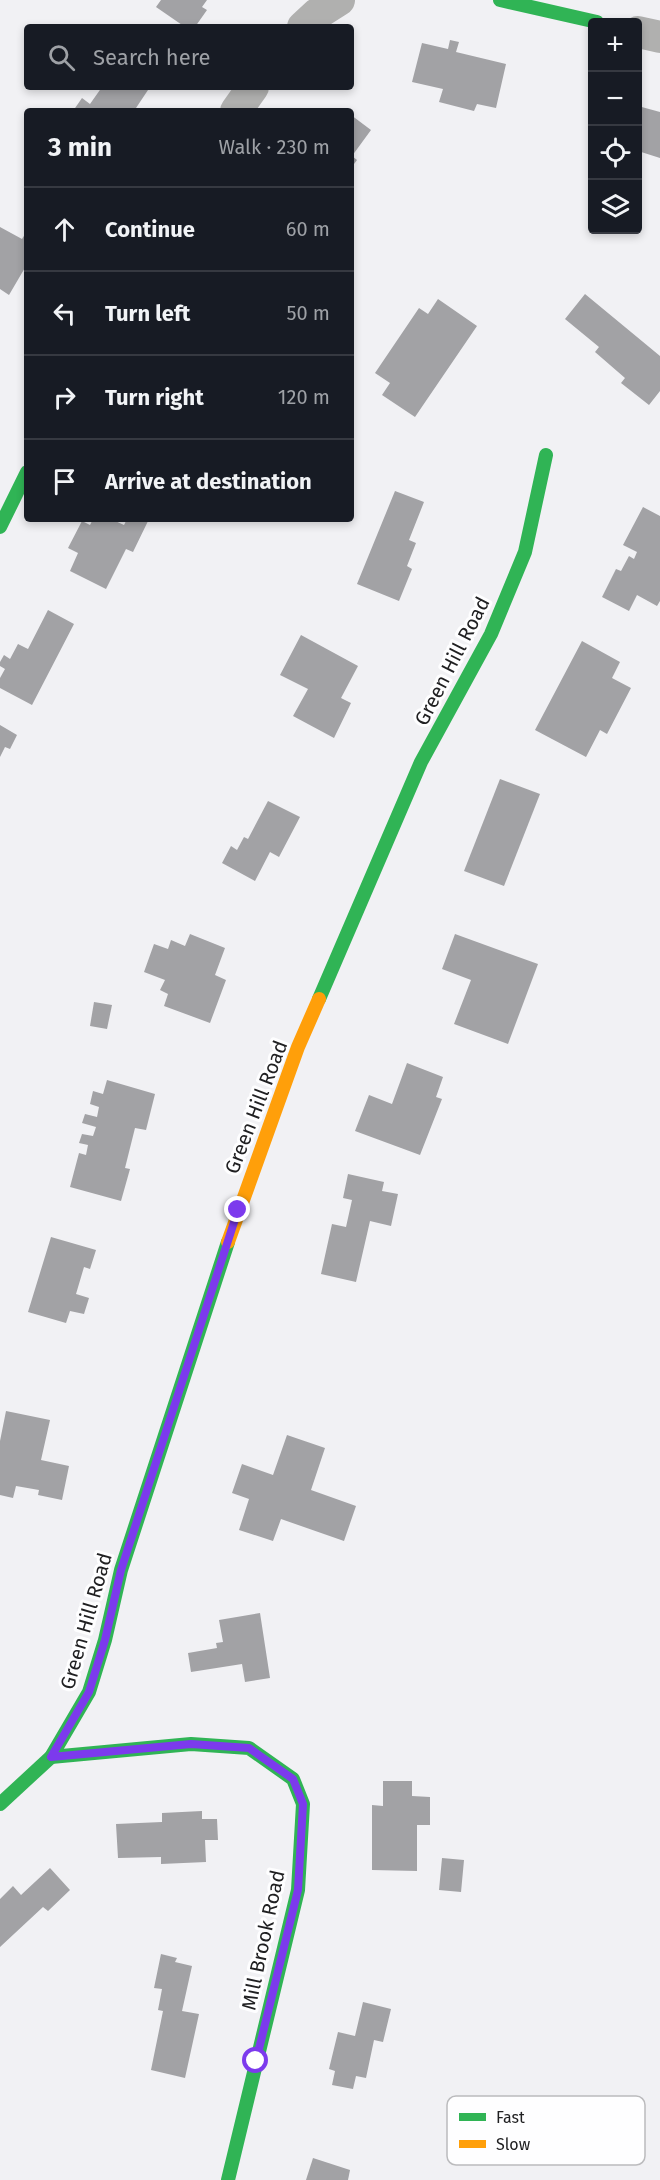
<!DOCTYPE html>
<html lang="en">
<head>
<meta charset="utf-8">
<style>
  :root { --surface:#171b24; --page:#242831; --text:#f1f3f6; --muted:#9ea1a6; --line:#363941 }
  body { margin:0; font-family:"Fira Sans",sans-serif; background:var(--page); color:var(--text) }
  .controls { position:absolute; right:18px; top:18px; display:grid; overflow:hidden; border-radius:6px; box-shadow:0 3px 9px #0003 }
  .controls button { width:54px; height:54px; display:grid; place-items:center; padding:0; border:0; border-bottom:2px solid var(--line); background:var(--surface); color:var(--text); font:30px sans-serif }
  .stop { position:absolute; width:18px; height:18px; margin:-14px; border:4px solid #7c3aed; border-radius:50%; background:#fff }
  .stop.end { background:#7c3aed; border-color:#fff; box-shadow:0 2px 6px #0008 }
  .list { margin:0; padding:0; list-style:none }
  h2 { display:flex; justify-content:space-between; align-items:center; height:78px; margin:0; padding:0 24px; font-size:26px }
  h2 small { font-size:20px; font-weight:400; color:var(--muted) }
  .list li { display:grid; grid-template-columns:39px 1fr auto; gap:18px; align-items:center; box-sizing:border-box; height:84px; padding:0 24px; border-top:2px solid var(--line) }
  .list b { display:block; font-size:22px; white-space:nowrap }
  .list em { font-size:20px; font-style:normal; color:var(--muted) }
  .icon { flex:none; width:33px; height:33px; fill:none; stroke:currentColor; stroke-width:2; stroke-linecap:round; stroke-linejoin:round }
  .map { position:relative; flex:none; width:660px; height:2180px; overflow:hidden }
  .search { position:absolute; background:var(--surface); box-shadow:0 3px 9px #0003; left:24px; top:24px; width:330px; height:66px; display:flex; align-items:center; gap:15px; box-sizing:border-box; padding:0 21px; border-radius:6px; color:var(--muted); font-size:22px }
  .panel { position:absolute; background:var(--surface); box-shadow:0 3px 9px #0003; left:24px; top:108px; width:330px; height:414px; border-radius:6px }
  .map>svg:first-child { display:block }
</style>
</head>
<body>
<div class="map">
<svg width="660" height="2180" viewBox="0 0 660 2180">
  <rect width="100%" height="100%" fill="#f1f1f4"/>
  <!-- building -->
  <g fill="#a2a2a5">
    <polygon points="161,0 207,0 202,7 207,10 195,27 185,27 156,7"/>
    <polygon points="450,40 459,42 456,52 506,64 496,108 477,104 474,111 439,102 443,89 412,82 422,43 448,49"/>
    <polygon points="102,87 150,87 134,111 73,111 82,98 90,104"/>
    <polygon points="638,106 660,112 660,158 638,151"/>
    <polygon points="351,115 371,130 352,156 357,160 351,168"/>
    <polygon points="0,227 22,239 27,231 27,267 26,266 9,295 0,289"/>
    <polygon points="585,294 660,356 660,391 649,405 621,383 625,378 595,352 599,347 565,319"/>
    <polygon points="438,299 477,326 415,417 382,395 390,383 375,373 419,308 428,314"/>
    <polygon points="395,491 424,502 409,540 416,543 407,566 412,569 399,601 357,584"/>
    <polygon points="643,507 660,516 660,601 657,606 637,595 629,611 602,597 616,569 621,571 629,556 634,559 637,552 623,545"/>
    <polygon points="93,519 111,519 124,525 127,519 149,519 133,552 126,549 106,589 70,571 78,553 68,548 82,521 90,525"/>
    <polygon points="48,610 74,624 32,705 0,688 0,678 5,669 0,666 0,662 4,655 10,659 18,644 28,649"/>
    <polygon points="301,635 358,666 341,698 351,703 334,738 293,716 308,689 280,675"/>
    <polygon points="582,641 620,662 612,678 631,688 607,734 600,730 586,757 535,730"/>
    <polygon points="0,725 17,735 10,749 5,747 0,757"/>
    <polygon points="500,779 540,794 504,886 464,871"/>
    <polygon points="268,801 300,817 279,857 270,852 255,881 222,863 231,846 237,850 244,837 248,839"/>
    <polygon points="190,934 225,948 215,975 226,980 210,1023 164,1006 168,994 160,990 165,980 144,972 154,944 168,949 171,940 185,946"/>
    <polygon points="455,934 538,964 508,1044 454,1024 471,980 442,969"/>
    <polygon points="94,1002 112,1005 107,1029 90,1026"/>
    <polygon points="407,1063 443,1077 436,1097 442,1099 420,1155 355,1131 369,1095 392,1104"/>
    <polygon points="107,1080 155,1094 146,1130 135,1128 125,1168 130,1169 121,1201 70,1187 79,1153 86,1155 88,1145 79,1143 82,1134 93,1136 96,1127 82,1123 85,1114 97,1117 99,1107 90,1104 93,1091 103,1094"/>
    <polygon points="348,1174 384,1182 382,1191 398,1194 391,1226 370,1221 356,1282 321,1274 332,1224 346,1227 352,1200 343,1198"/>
    <polygon points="51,1237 96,1250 90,1269 84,1267 76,1294 89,1298 84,1314 70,1311 66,1323 28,1312"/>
    <polygon points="6,1411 50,1420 41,1460 69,1466 62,1500 38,1495 39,1490 16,1486 13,1498 0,1495 0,1441"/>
    <polygon points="287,1435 325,1448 311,1490 356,1506 344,1541 281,1519 273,1541 239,1530 249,1499 232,1493 242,1464 273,1475"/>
    <polygon points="260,1613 270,1678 245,1682 242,1664 191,1672 188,1653 217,1648 216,1643 223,1642 219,1620"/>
    <polygon points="383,1781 412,1781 412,1796 430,1797 430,1825 417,1825 417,1871 372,1870 372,1805 383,1806"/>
    <polygon points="202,1811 202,1819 217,1819 218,1840 205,1840 206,1862 161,1864 161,1857 118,1858 116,1824 162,1822 162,1813"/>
    <polygon points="442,1858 464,1860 461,1892 439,1890"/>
    <polygon points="50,1868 70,1890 48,1911 43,1907 0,1947 0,1899 13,1886 21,1895"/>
    <polygon points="161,1954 177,1958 175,1962 192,1966 182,2011 199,2014 185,2078 151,2070 163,2011 158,2010 162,1989 154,1988"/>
    <polygon points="363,2002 391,2009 383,2042 374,2040 366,2078 356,2076 353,2089 332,2085 335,2071 329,2069 338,2032 355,2036"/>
    <polygon points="313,2158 350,2170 348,2180 306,2180"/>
  </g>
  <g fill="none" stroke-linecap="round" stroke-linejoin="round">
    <!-- street -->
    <g stroke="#b0b0af" stroke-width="32">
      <polyline points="303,27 317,14 339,0"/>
      <polyline points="638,32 660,37"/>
      <polyline points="236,111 253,87"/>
    </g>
    <!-- fast -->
    <g stroke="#30b455" stroke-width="14">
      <polyline points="500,0 597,22"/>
      <polyline points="0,527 27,472"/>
      <polyline points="319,999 421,762 491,634 525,552 546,455"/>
      <polyline points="51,1757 191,1744 249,1748 293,1779 303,1804 298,1890 228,2180"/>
      <polyline points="0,1804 51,1757 89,1692 105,1640 121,1570 228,1242"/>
    </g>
    <!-- slow -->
    <polyline stroke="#ff9f0a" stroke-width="14" points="228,1242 298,1047 319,999"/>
  </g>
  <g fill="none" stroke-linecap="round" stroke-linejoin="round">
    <!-- route -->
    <polyline stroke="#7c3aed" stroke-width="8" points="238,1210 121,1570 105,1640 89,1692 51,1757 191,1744 249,1748 293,1779 303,1804 298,1890 256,2061"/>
  </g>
  <g text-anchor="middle" stroke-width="6" stroke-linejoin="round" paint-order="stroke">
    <!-- street labels -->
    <g font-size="20" fill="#202022" stroke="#fefeff">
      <text transform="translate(452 661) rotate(-63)" y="7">Green Hill Road</text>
      <text transform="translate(256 1107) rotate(-69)" y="7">Green Hill Road</text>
      <text transform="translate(86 1621) rotate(-74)" y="7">Green Hill Road</text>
      <text transform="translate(263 1940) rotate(-78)" y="7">Mill Brook Road</text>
    </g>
  </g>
  <!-- legend -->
  <rect x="447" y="2096" width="198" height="69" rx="9" fill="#fefeff" stroke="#bbbbbd" stroke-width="1.5"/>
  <rect x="459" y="2113" width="27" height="8" fill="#30b455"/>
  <rect x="459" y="2140" width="27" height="8" fill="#ff9f0a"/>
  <g font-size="16" fill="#202022">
    <text x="496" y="2123">Fast</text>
    <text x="496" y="2150">Slow</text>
  </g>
</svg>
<div class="controls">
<button>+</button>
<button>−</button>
<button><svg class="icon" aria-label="locate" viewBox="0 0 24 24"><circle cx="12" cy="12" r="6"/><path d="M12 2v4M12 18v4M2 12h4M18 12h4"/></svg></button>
<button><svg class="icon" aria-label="layers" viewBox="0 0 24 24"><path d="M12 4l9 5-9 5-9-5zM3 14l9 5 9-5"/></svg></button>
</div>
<div class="stop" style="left:256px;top:2061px"></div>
<div class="stop end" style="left:238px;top:1210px"></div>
<div class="search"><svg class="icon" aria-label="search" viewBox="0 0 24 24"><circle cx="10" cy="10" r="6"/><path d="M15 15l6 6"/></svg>Search here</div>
<section class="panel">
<h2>3 min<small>Walk · 230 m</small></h2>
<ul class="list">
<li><svg class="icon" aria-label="ahead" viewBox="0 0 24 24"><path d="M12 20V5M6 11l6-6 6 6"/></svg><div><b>Continue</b></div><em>60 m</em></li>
<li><svg class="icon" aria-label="left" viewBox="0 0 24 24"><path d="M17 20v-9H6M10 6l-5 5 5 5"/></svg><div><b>Turn left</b></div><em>50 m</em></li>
<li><svg class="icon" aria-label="right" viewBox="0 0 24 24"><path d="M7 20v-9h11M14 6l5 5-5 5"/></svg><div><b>Turn right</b></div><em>120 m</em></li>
<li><svg class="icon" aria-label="arrive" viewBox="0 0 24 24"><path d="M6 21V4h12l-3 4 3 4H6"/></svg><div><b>Arrive at destination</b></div></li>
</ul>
</section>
</div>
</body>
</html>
